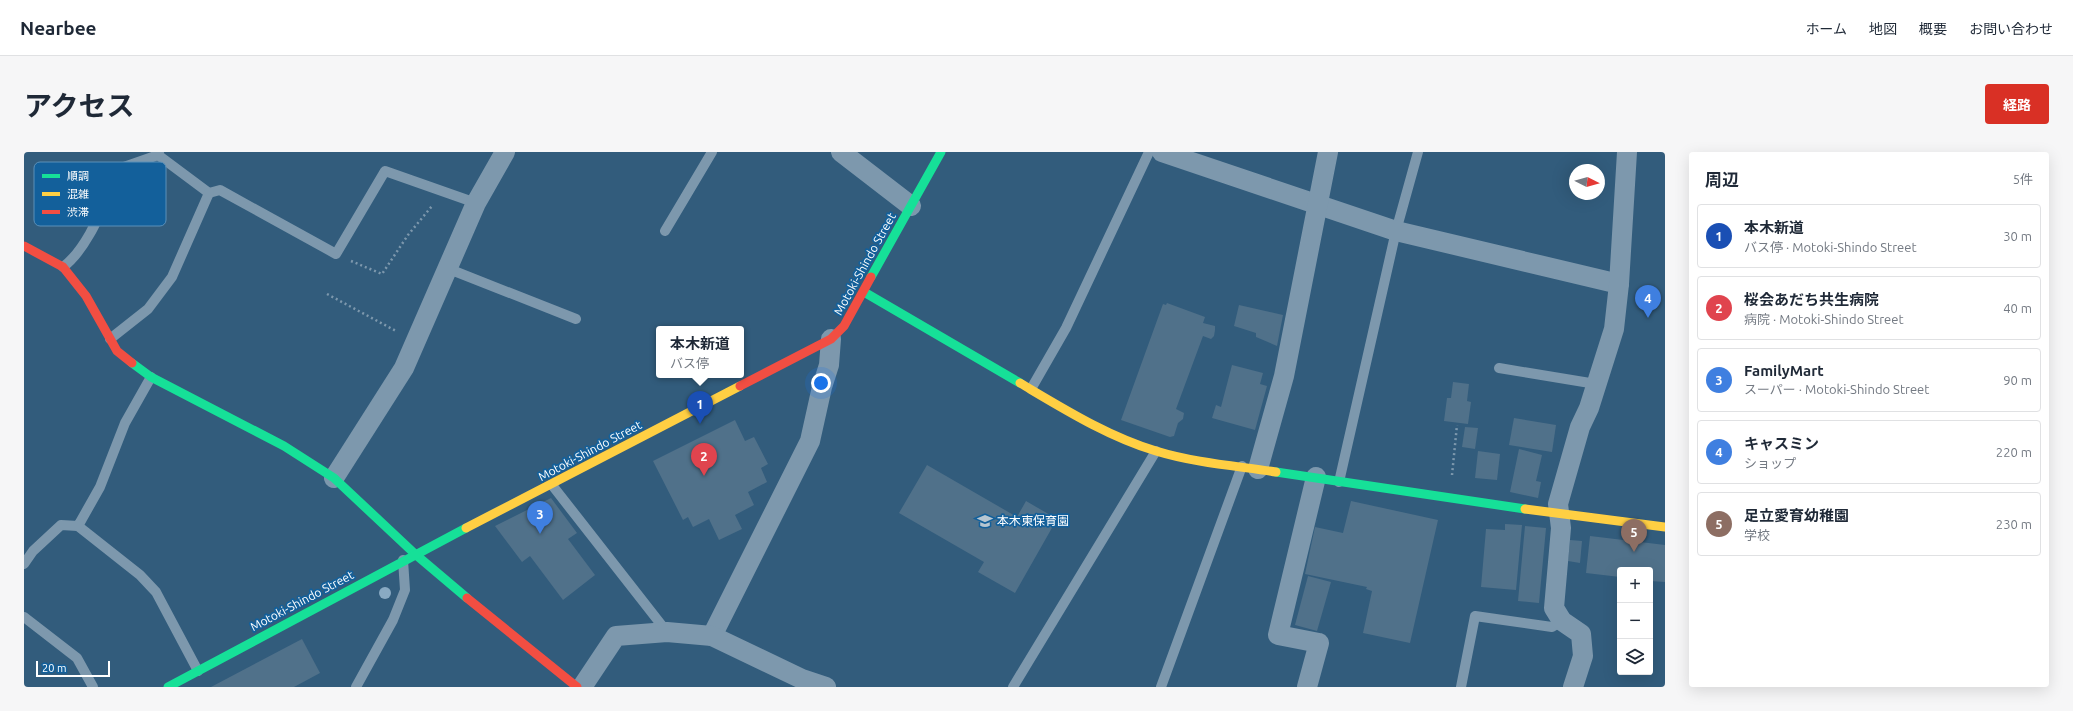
<!DOCTYPE html>
<html lang="ja">
<head>
<meta charset="utf-8">
<style>
  :root { --surface:#fff; --page:#f6f6f7; --text:#1f2937; --muted:#747a83; --line:#e0e1e3; --accent:#d93025 }
  body { margin:0; font-family:Ubuntu,"Noto Sans JP",sans-serif; background:var(--page); color:var(--text) }
  .controls { position:absolute; right:12px; bottom:12px; display:grid; overflow:hidden; border-radius:4px; box-shadow:0 4px 16px #0002 }
  .controls button { width:36px; height:36px; display:grid; place-items:center; padding:0; border:0; border-bottom:1px solid var(--line); background:var(--surface); color:var(--text); font:20px sans-serif }
  .compass { position:absolute; left:1545px; top:12px; width:36px; height:36px; border-radius:50%; background:var(--surface); box-shadow:0 4px 16px #0002; rotate:96deg }
  .scale { position:absolute; left:12px; bottom:10px; width:74px; box-sizing:border-box; padding-left:4px; border:2px solid #fff; border-top:0; font-size:11px; line-height:14px; white-space:nowrap; color:#fff; -webkit-text-stroke:3px #13609b; paint-order:stroke }
  .you { position:absolute; left:797px; top:231px; width:14px; height:14px; margin:-10px; border:3px solid #fff; border-radius:50%; background:#1a73e8; box-shadow:0 0 0 6px #1a73e833 }
  .badge { display:grid; place-items:center; width:26px; height:26px; border-radius:50%; background:var(--accent); color:#fff; font-size:13px; font-weight:700 }
  .pin { position:absolute; translate:-50% -33px; filter:drop-shadow(0 1px 2px #0008) }
  .pin::after { content:''; position:absolute; top:21px; width:14px; height:12px; background:inherit; clip-path:polygon(0 0,100% 0,50% 100%) }
  .popup { position:absolute; left:632px; top:174px; width:88px; height:52px; box-sizing:border-box; display:grid; place-content:center; border-radius:4px; background:var(--surface); filter:drop-shadow(0 1px 3px #0005); font-size:13px; white-space:nowrap; color:var(--muted) }
  .popup b { font-size:15px; color:var(--text) }
  .popup::after { content:''; position:absolute; left:50%; top:100%; margin-left:-8px; border:8px solid transparent; border-top-color:var(--surface) }
  .list { margin:0; padding:0; list-style:none }
  h2 { display:flex; justify-content:space-between; align-items:center; height:52px; margin:0; padding:0 16px; font-size:17px }
  h2 small { font-size:13px; font-weight:400; color:var(--muted) }
  .list li { display:grid; grid-template-columns:26px 1fr auto; gap:12px; align-items:center; box-sizing:border-box; height:64px; margin:0 8px 8px; padding:0 8px; border:1px solid var(--line); border-radius:4px }
  .list b { display:block; font-size:15px; white-space:nowrap }
  .list p { margin:0; font-size:13px; white-space:nowrap; color:var(--muted) }
  .list em { font-size:13px; font-style:normal; color:var(--muted) }
  .icon { flex:none; width:22px; height:22px; fill:none; stroke:currentColor; stroke-width:2; stroke-linecap:round; stroke-linejoin:round }
  .map { position:relative; flex:none; width:1641px; height:535px; overflow:hidden; border-radius:4px }
  header { display:flex; align-items:center; gap:24px; box-sizing:border-box; height:56px; padding:0 20px; background:var(--surface); border-bottom:1px solid var(--line) }
  header strong { font-size:19px }
  nav { display:flex; gap:22px; margin-inline-start:auto; font-size:14px }
  .intro { display:flex; align-items:center; justify-content:space-between; box-sizing:border-box; height:96px; padding:0 24px }
  h1 { margin:0; font-size:28px }
  .button { padding:10px 18px; border-radius:4px; background:var(--accent); color:#fff; font-size:14px; font-weight:700 }
  main { display:flex; gap:24px; padding:0 24px }
  aside { flex:1; background:var(--surface); border-radius:4px; box-shadow:0 4px 16px #0002 }
  .map>svg:first-child { display:block }
</style>
</head>
<body>
<header>
<strong>Nearbee</strong>
<nav><a>ホーム</a><a>地図</a><a>概要</a><a>お問い合わせ</a></nav>
</header>
<div class="intro"><h1>アクセス</h1><a class="button">経路</a></div>
<main>
<div class="map">
<svg width="1641" height="535" viewBox="0 0 1641 535">
  <rect width="100%" height="100%" fill="#325c7c"/>
  <!-- building -->
  <g fill="#50718a">
    <polygon points="1143,151 1181,165 1179,171 1191,174 1191,178 1190,184 1187,187 1179,184 1152,257 1160,261 1159,267 1154,271 1150,284 1146,285 1097,268 1139,152 1142,153"/>
    <polygon points="1215,153 1259,163 1253,194 1232,185 1232,181 1210,174"/>
    <polygon points="1208,213 1239,221 1236,232 1243,234 1231,278 1188,266 1192,253 1197,255"/>
    <polygon points="1429,230 1445,232 1443,249 1447,250 1444,272 1420,269 1423,246 1427,246"/>
    <polygon points="1490,266 1532,273 1528,300 1485,293"/>
    <polygon points="711,268 721,289 730,285 744,312 737,316 743,330 724,340 730,353 711,363 718,377 695,388 685,367 669,375 664,365 659,368 629,309"/>
    <polygon points="1441,275 1454,276 1451,297 1438,295"/>
    <polygon points="1495,297 1518,303 1512,329 1517,330 1514,346 1486,340"/>
    <polygon points="1454,299 1476,302 1473,328 1451,326"/>
    <polygon points="903,313 993,365 1002,349 1033,367 991,441 954,420 960,410 875,361"/>
    <polygon points="527,346 553,381 544,387 571,423 539,448 506,404 498,410 471,374"/>
    <polygon points="1327,349 1414,368 1386,491 1339,481 1348,439 1342,437 1343,435 1281,422 1291,375 1319,381"/>
    <polygon points="1481,372 1498,373 1492,438 1457,435 1462,377 1481,378"/>
    <polygon points="1501,374 1522,376 1515,451 1494,449"/>
    <polygon points="1566,384 1641,393 1641,430 1626,429 1626,418 1596,418 1596,425 1562,421"/>
    <polygon points="1546,388 1558,389 1556,411 1544,409"/>
    <polygon points="1284,424 1307,430 1293,479 1271,473"/>
    <polygon points="278,487 296,521 270,535 187,535"/>
  </g>
  <g fill="none" stroke-linecap="round" stroke-linejoin="round">
    <!-- path -->
    <g stroke="#7d98ad" stroke-width="2.5" stroke-dasharray="2 3" stroke-linecap="butt">
      <polyline points="327,109 358,122 384,83 408,54"/>
      <polyline points="303,142 372,179"/>
      <polyline points="1428,323 1433,273"/>
    </g>
    <!-- lane -->
    <g stroke="#7d98ad" stroke-width="10">
      <polyline points="135,0 134,3 185,41"/>
      <polyline points="185,41 196,38 312,102 361,19 452,51"/>
      <polyline points="641,79 688,0"/>
      <path d="M39,115C66,95 82,46 97,16L134,3"/>
      <polyline points="425,117 552,167"/>
      <polyline points="86,187 124,157 148,125 185,41"/>
      <polyline points="1475,216 1572,232"/>
      <polyline points="1007,237 1042,176 1125,0"/>
      <polyline points="1315,330 1372,79 1394,0"/>
      <polyline points="528,333 643,480"/>
      <polyline points="54,374 116,423 132,440 174,519"/>
      <polyline points="0,412 9,399 37,373 54,374 76,335 101,271 127,225"/>
      <polyline points="0,465 53,506 69,535"/>
      <polyline points="332,535 369,468 381,438 379,408"/>
      <polyline points="989,535 1132,299"/>
      <polyline points="1137,535 1218,314"/>
      <polyline points="1437,535 1451,464 1528,475 1538,469"/>
    </g>
    <!-- street -->
    <g stroke="#7d98ad" stroke-width="20">
      <polyline points="817,0 887,54"/>
      <polyline points="1138,0 1372,79 1595,132"/>
      <polyline points="1234,317 1260,224 1304,0"/>
      <polyline points="310,326 380,216 452,51 481,0"/>
      <polyline points="688,484 786,289 798,235 805,213 807,187"/>
      <polyline points="558,535 592,484 643,480 688,484 778,527 802,535"/>
      <polyline points="1283,535 1295,491 1254,483 1292,325"/>
      <polyline points="1549,535 1559,504 1557,482 1538,469 1530,456 1537,376 1534,352 1556,275 1565,256 1590,177 1595,132 1603,0"/>
    </g>
    <!-- fast -->
    <g stroke="#16e098" stroke-width="9">
      <polyline points="847,125 917,0"/>
      <polyline points="840,140 996,231"/>
      <polyline points="108,211 127,225 260,294 310,326 391,402 443,446"/>
      <polyline points="1252,320 1501,357"/>
      <polyline points="144,535 442,376"/>
    </g>
    <!-- slow -->
    <g stroke="#ffcf43" stroke-width="9">
      <path d="M996,231C1040,257 1083,284 1132,299C1171,311 1213,314 1252,320"/>
      <polyline points="1501,357 1641,375"/>
      <polyline points="442,376 716,234"/>
    </g>
    <!-- jam -->
    <g stroke="#f24e42" stroke-width="9">
      <polyline points="0,94 39,115 62,144 93,199 108,211"/>
      <polyline points="716,234 807,187 820,174 847,125"/>
      <polyline points="443,446 553,535"/>
    </g>
  </g>
  <!-- trees -->
  <circle fill="#89aac3" cx="361" cy="441" r="6"/>
  <!-- icons -->
  <defs>
    <g id="school-bare" transform="scale(1.2)"><path d="M0-5L7-2L0 1L-7-2ZM-4 1L0 2.5L4 1V4Q0 6-4 4Z" fill="#b7c6d1" stroke="#13609b" stroke-width="2.5" paint-order="stroke"/></g>
  </defs>
  <g fill-rule="evenodd">
    <use href="#school-bare" x="961" y="369"/>
  </g>
  <g text-anchor="middle" stroke-width="3.5" stroke-linejoin="round" paint-order="stroke">
    <!-- street labels -->
    <g font-size="12" fill="#fff" stroke="#13609b">
      <text transform="translate(841 112) rotate(-61)" y="4">Motoki-Shindo Street</text>
      <text transform="translate(566 299) rotate(-28)" y="4">Motoki-Shindo Street</text>
      <text transform="translate(278 449) rotate(-28)" y="4">Motoki-Shindo Street</text>
    </g>
    <!-- poi labels -->
    <g font-size="12" fill="#fff" stroke="#13609b" text-anchor="start">
      <text x="973" y="373">本木東保育園</text>
    </g>
  </g>
  <!-- legend -->
  <rect x="10" y="10" width="132" height="64" rx="6" fill="#13609b" stroke="#5a90b9" stroke-width="1"/>
  <rect x="18" y="22" width="18" height="4" fill="#16e098"/>
  <rect x="18" y="40" width="18" height="4" fill="#ffcf43"/>
  <rect x="18" y="58" width="18" height="4" fill="#f24e42"/>
  <g font-size="11" fill="#fff">
    <text x="43" y="28">順調</text>
    <text x="43" y="46">混雑</text>
    <text x="43" y="64">渋滞</text>
  </g>
</svg>
<div class="controls">
<button>+</button>
<button>−</button>
<button><svg class="icon" aria-label="layers" viewBox="0 0 24 24"><path d="M12 4l9 5-9 5-9-5zM3 14l9 5 9-5"/></svg></button>
</div>
<svg class="compass" viewBox="-18 -18 36 36"><path d="M0-13l5 13h-10z" fill="#e53935"/><path d="M0 13l5-13h-10z" fill="#747a83"/></svg>
<div class="scale">20 m</div>
<div class="you"></div>
<div class="pin badge" style="left:676px;top:272px;background:#1a4fb4">1</div>
<div class="popup"><b>本木新道</b>バス停</div>
<div class="pin badge" style="left:680px;top:324px;background:#e0444e">2</div>
<div class="pin badge" style="left:516px;top:382px;background:#3f7fe0">3</div>
<div class="pin badge" style="left:1624px;top:166px;background:#3f7fe0">4</div>
<div class="pin badge" style="left:1610px;top:400px;background:#8d6e63">5</div>
</div>
<aside>
<h2>周辺<small>5件</small></h2>
<ul class="list">
<li><span class="badge" style="background:#1a4fb4">1</span><div><b>本木新道</b><p>バス停 · Motoki-Shindo Street</p></div><em>30 m</em></li>
<li><span class="badge" style="background:#e0444e">2</span><div><b>桜会あだち共生病院</b><p>病院 · Motoki-Shindo Street</p></div><em>40 m</em></li>
<li><span class="badge" style="background:#3f7fe0">3</span><div><b>FamilyMart</b><p>スーパー · Motoki-Shindo Street</p></div><em>90 m</em></li>
<li><span class="badge" style="background:#3f7fe0">4</span><div><b>キャスミン</b><p>ショップ</p></div><em>220 m</em></li>
<li><span class="badge" style="background:#8d6e63">5</span><div><b>足立愛育幼稚園</b><p>学校</p></div><em>230 m</em></li>
</ul>
</aside>
</main>
</body>
</html>
